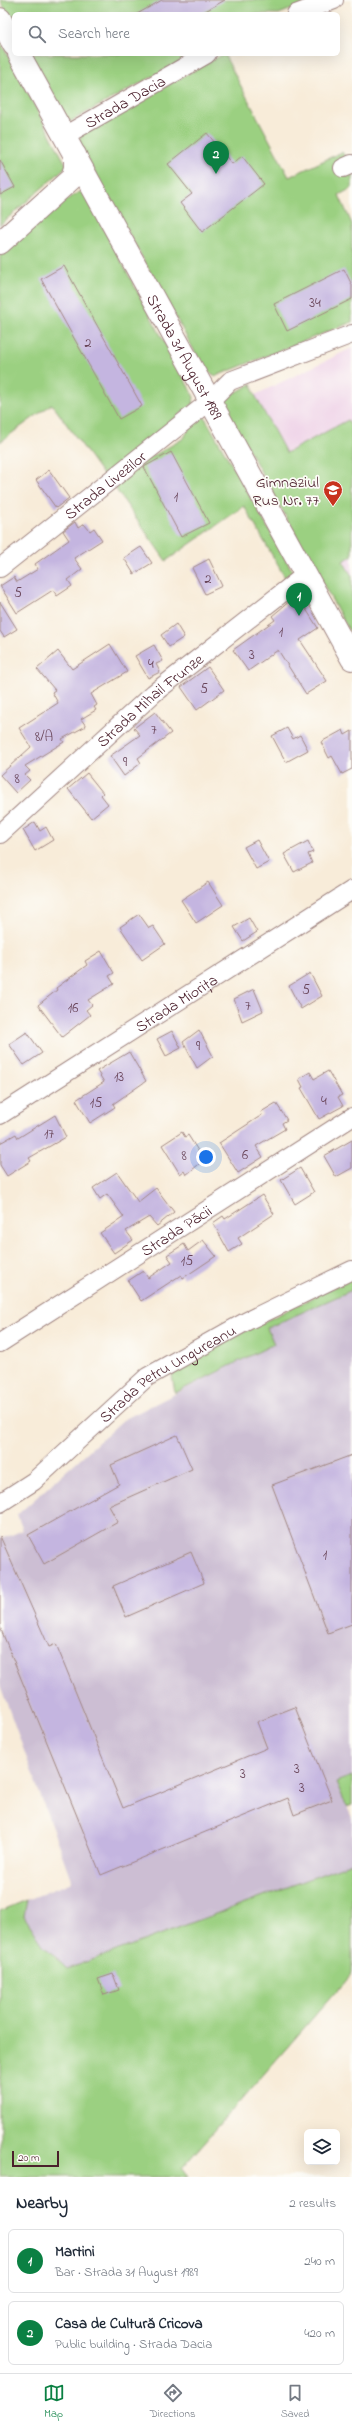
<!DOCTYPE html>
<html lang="en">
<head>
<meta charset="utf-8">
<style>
  :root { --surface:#fff; --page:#f2f2f3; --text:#1f2937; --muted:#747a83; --line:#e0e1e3; --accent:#0b8043 }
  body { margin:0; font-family:"Indie Flower",sans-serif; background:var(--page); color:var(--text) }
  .controls { position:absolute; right:12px; bottom:12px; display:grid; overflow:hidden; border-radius:6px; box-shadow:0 4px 16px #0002 }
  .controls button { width:36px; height:36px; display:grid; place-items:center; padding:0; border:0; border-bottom:1px solid var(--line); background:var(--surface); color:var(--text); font:20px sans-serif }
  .scale { position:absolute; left:12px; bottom:10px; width:47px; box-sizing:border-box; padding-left:4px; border:2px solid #4a1f2b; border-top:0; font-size:11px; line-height:14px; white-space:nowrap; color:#4a1f2b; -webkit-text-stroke:3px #fdfcf7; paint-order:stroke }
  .you { position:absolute; left:206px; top:1157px; width:14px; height:14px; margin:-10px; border:3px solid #fff; border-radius:50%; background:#1a73e8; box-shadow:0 0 0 6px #1a73e833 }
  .badge { display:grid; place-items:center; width:26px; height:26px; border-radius:50%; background:var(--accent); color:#fff; font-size:13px; font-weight:700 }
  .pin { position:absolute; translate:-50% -33px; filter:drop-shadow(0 1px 2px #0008) }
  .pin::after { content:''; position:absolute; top:21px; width:14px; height:12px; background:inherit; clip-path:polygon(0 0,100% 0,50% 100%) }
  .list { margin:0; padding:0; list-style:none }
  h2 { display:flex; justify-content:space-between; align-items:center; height:52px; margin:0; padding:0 16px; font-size:17px }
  h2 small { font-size:13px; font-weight:400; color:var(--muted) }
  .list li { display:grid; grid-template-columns:26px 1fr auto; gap:12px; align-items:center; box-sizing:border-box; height:64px; margin:0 8px 8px; padding:0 8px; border:1px solid var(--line); border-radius:6px }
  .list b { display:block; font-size:15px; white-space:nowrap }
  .list p { margin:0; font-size:13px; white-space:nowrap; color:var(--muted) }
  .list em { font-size:13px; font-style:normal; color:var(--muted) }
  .icon { flex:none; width:22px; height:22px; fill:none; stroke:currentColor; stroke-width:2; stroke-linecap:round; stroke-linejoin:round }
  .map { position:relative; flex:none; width:352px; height:2177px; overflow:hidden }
  .search { position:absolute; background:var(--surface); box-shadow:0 4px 16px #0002; left:12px; right:12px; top:12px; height:44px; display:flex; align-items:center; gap:10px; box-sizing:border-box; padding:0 14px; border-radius:6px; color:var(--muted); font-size:15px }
  .sheet { height:196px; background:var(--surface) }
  nav { display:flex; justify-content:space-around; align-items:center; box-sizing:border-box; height:56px; border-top:1px solid var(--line); background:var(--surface); font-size:11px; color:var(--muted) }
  nav a { display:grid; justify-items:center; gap:2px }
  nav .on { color:var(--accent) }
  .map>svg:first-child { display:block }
</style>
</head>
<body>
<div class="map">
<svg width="352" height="2177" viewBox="0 0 352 2177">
  <rect width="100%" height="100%" fill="#fdfcf7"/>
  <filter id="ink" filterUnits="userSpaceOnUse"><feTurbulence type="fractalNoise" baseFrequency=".025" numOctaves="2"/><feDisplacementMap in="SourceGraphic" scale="8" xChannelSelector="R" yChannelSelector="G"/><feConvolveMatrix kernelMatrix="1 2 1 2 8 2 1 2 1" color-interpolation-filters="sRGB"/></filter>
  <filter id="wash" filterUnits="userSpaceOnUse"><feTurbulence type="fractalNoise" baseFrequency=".012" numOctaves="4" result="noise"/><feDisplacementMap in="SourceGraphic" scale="16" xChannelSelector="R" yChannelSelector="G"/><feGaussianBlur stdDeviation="0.9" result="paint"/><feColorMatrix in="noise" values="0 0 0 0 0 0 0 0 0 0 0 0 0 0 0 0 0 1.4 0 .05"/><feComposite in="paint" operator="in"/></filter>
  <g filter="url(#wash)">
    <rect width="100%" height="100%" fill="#f8ecd9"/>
    <!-- built -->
    <polygon fill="#eed0e7" points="352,348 352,576 255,395"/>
    <!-- industrial -->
    <polygon fill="#ccbed3" points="352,1290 352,1776 336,1782 352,1818 352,1863 68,1969 43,1945 24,1916 27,1900 72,1882 0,1685 0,1540 23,1530 17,1515 123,1420 274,1344 267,1328"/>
    <!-- green -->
    <g fill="#9bd081" stroke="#727856">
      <polygon points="0,0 314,0 279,14 14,14 14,25"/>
      <polygon points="0,41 67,166 0,225"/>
      <polygon points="30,54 194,54 69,122"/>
      <polygon points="224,54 289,177 342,152 352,167 352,188 339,195 352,224 352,322 216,376 205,370 79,144 81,133"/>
      <polygon points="79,192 85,194 194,397 193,404 104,476 52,404 0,442 0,256 60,204"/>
      <polygon points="251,384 255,395 286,453 348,420 352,429 352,556 343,561 352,576 352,636 225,407 226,398"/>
      <polygon points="204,416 293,572 288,583 244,506 166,561 115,488 143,462 184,438 192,423"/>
      <polygon points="352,1278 352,1290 267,1328 274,1344 175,1393 172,1376 179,1364"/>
      <polygon points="352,1776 352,1805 347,1807 336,1782"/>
      <polygon points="352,1863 352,1973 182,2168 189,2177 0,2177 0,1911 27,1900 24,1916 43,1945 68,1969"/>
    </g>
    <g id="blocks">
      <!-- building -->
      <g fill="#c4b5e0">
        <polygon points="162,0 225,0 200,14 137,14"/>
        <polygon points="207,133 232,164 242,156 264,184 202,232 180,203 192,194 168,164"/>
        <polygon points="0,160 15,187 0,195"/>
        <polygon points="64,266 142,406 119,419 41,279"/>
        <polygon points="344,269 352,285 352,299 287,331 274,304"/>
        <polygon points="171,452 209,523 181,537 144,467"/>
        <polygon points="49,470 69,498 56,508 36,480"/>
        <polygon points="75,522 78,528 84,524 90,531 94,528 102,540 74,558 82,569 68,580 72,586 57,596 53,590 17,613 0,586 14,577 17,582 38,569 35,564 69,540 63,531"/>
        <polygon points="141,547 152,563 134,574 124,558"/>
        <polygon points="209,559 222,586 205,594 192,568"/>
        <polygon points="297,595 318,628 300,640 327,681 306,694 278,650 248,671 233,650 275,620 272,616"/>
        <polygon points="0,602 17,629 4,637 0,631"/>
        <polygon points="176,624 184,637 169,647 161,635"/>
        <polygon points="110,644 127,672 91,694 97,705 94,707 96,710 81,719 86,726 62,739 64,742 25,766 30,771 25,775 30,780 16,793 0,775 31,747 19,728 58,703 52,692 55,690 37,669 58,651 72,669"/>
        <polygon points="154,645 163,661 156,664 160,672 148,678 135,656"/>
        <polygon points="208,667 224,690 197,710 181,687"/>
        <polygon points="155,712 171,733 138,758 141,763 124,776 110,756 140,735 134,728"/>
        <polygon points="287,728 293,739 300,735 308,750 286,762 272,736"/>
        <polygon points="343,730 345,735 352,731 352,769 342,774 332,756 329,758 321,742"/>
        <polygon points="87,773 103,793 101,795 108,804 91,818 68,789"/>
        <polygon points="35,822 40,831 46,827 53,840 35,851 23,830"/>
        <polygon points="257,840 269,862 256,869 244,847"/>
        <polygon points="308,841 313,852 308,854 312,863 294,872 284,854"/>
        <polygon points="208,882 223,905 196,923 181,900"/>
        <polygon points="139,914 149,928 153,926 165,944 142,960 120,927"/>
        <polygon points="249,918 257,932 243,941 234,927"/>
        <polygon points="101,951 114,973 109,976 114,984 88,1000 92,1005 86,1010 90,1015 62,1037 38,1005 57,990 56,988 87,965 85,961"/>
        <polygon points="310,973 322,996 301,1009 289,986"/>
        <polygon points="254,989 263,1011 242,1021 234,999"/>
        <polygon points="199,1030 213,1056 197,1068 183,1042"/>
        <polygon points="172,1031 181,1048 166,1056 157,1039"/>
        <polygon points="27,1032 42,1053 24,1065 9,1044"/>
        <polygon points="129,1052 146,1081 113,1104 115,1107 90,1123 76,1100 104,1082 97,1071"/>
        <polygon points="328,1071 342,1095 338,1097 343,1106 319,1119 301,1088 303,1087 299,1079 310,1072 314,1079"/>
        <polygon points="276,1103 287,1120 282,1123 285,1129 256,1146 263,1157 238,1173 219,1143 262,1115 261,1112"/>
        <polygon points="55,1115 66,1137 29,1158 31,1161 7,1176 0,1165 0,1143 16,1134 18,1138"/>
        <polygon points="182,1132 185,1137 188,1135 204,1160 186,1175 184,1171 180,1174 162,1145"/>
        <polygon points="352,1140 352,1168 336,1177 324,1156"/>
        <polygon points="300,1168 314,1192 295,1204 281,1180"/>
        <polygon points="117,1172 138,1202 156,1188 174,1212 157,1226 149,1217 126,1231 133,1240 114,1253 100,1233 124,1217 107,1194 100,1199 93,1188"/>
        <polygon points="262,1195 274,1214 238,1238 242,1244 229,1252 213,1223 223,1216 225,1219"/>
        <polygon points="203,1240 216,1256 183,1278 181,1275 141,1301 128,1281 143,1271 148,1278 172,1262 167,1255 184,1244 188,1251"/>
        <polygon points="177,1435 192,1469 109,1506 118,1522 44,1564 28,1535 119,1484 111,1465"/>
        <polygon points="352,1455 352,1624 328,1633 272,1485"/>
        <polygon points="0,1536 49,1647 56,1644 123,1808 267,1748 257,1722 295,1707 332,1800 294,1815 288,1798 101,1875 0,1627"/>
        <polygon points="191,1552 204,1583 126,1617 113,1586"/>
        <polygon points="113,1974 119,1990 104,1995 98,1979"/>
      </g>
    </g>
  </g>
  <g filter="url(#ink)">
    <use href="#blocks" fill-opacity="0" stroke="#a18682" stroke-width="1"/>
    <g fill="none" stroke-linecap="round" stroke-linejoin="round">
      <!-- street casing -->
      <g stroke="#a18682" stroke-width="20">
        <g id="street">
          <polyline points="296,14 334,0"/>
          <path id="s1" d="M64,136L207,54"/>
          <polyline points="343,168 352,164"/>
          <path id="s2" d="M0,568L210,401L230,381L352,334"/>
          <path id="s3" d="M0,834L154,693L305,575"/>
          <path id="s4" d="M0,1115L352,890"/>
          <path id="s5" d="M0,1343L352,1117"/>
          <path id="s6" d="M0,1503L34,1481L147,1377L247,1321L352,1270"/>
        </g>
      </g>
      <!-- secondary casing -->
      <g stroke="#a18682" stroke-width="24">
        <g id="secondary">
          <polyline points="0,19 14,45"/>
          <path id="s7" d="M19,54L352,659"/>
          <polyline points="0,243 72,178 75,168 75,155"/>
        </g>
      </g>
      <!-- street -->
      <use href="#street" stroke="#fff" stroke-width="18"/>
      <!-- secondary -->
      <use href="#secondary" stroke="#fff" stroke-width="22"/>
    </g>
  </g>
  <!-- icons -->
  <defs>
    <g id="school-pin" transform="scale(1)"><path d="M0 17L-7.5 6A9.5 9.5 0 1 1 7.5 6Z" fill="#c8321e" stroke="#fdfcf7"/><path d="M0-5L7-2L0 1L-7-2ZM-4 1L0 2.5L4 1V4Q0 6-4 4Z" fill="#fff"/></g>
  </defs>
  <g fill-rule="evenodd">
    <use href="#school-pin" x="333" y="490"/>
  </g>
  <g text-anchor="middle" stroke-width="3.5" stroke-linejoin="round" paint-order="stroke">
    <!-- number labels -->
    <g font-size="14" fill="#684458">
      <text x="315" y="307">34</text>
      <text x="88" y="347">2</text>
      <text x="176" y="501">1</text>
      <text x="208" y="583">2</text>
      <text x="18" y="597">5</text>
      <text x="281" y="636">1</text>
      <text x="252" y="659">3</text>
      <text x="151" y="668">4</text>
      <text x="204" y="693">5</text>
      <text x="154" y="734">7</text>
      <text x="44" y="741">8/A</text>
      <text x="125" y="766">9</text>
      <text x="17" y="783">8</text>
      <text x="306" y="994">5</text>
      <text x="248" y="1010">7</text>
      <text x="73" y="1012">16</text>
      <text x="198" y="1050">9</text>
      <text x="119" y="1081">13</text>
      <text x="324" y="1105">4</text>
      <text x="96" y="1107">15</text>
      <text x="49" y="1138">17</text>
      <text x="245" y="1159">6</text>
      <text x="184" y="1160">8</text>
      <text x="187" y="1265">15</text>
      <text x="325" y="1559">1</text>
      <text x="297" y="1773">3</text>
      <text x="243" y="1778">3</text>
      <text x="302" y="1792">3</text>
    </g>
    <!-- street labels -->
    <g font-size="16" fill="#4a1f2b" stroke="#fdfcf7">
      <text dy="6" stroke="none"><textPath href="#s1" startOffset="70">Strada Dacia</textPath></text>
      <text dy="6" stroke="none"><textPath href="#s7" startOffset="345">Strada 31 August 1989</textPath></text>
      <text dy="6" stroke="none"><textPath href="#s2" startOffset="134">Strada Livezilor</textPath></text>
      <text dy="6" stroke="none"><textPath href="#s3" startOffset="201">Strada Mihail Frunze</textPath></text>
      <text dy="6" stroke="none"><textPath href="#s4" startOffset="209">Strada Miorița</textPath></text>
      <text dy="6" stroke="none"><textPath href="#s5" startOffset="209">Strada Păcii</textPath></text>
      <text dy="6" stroke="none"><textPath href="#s6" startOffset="213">Strada Petru Ungureanu</textPath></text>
    </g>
    <!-- poi labels -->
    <g font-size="16" fill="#4a1f2b" stroke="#fdfcf7" text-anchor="end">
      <text x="319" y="487">Gimnaziul<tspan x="319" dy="18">Rus Nr. 77</tspan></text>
    </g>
  </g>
</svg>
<div class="controls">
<button><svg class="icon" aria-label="layers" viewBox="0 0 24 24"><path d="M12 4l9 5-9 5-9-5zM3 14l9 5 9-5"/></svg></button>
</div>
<div class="scale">20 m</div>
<div class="you"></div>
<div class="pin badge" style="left:299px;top:616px">1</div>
<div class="pin badge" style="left:216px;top:174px">2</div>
<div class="search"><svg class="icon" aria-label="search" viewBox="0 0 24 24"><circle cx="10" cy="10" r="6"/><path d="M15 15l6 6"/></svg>Search here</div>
</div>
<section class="sheet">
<h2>Nearby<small>2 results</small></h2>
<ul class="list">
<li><span class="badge">1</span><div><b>Martini</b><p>Bar · Strada 31 August 1989</p></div><em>240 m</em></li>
<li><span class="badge">2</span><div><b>Casa de Cultură Cricova</b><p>Public building · Strada Dacia</p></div><em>420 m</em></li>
</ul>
</section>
<nav>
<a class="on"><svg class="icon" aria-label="map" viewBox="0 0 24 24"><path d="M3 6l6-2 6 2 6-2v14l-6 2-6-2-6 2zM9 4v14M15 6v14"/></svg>Map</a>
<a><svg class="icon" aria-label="directions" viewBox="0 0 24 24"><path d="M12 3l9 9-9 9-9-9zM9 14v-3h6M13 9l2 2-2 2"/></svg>Directions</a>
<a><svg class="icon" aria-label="saved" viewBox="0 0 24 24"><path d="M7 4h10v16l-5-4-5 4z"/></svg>Saved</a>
</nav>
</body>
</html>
